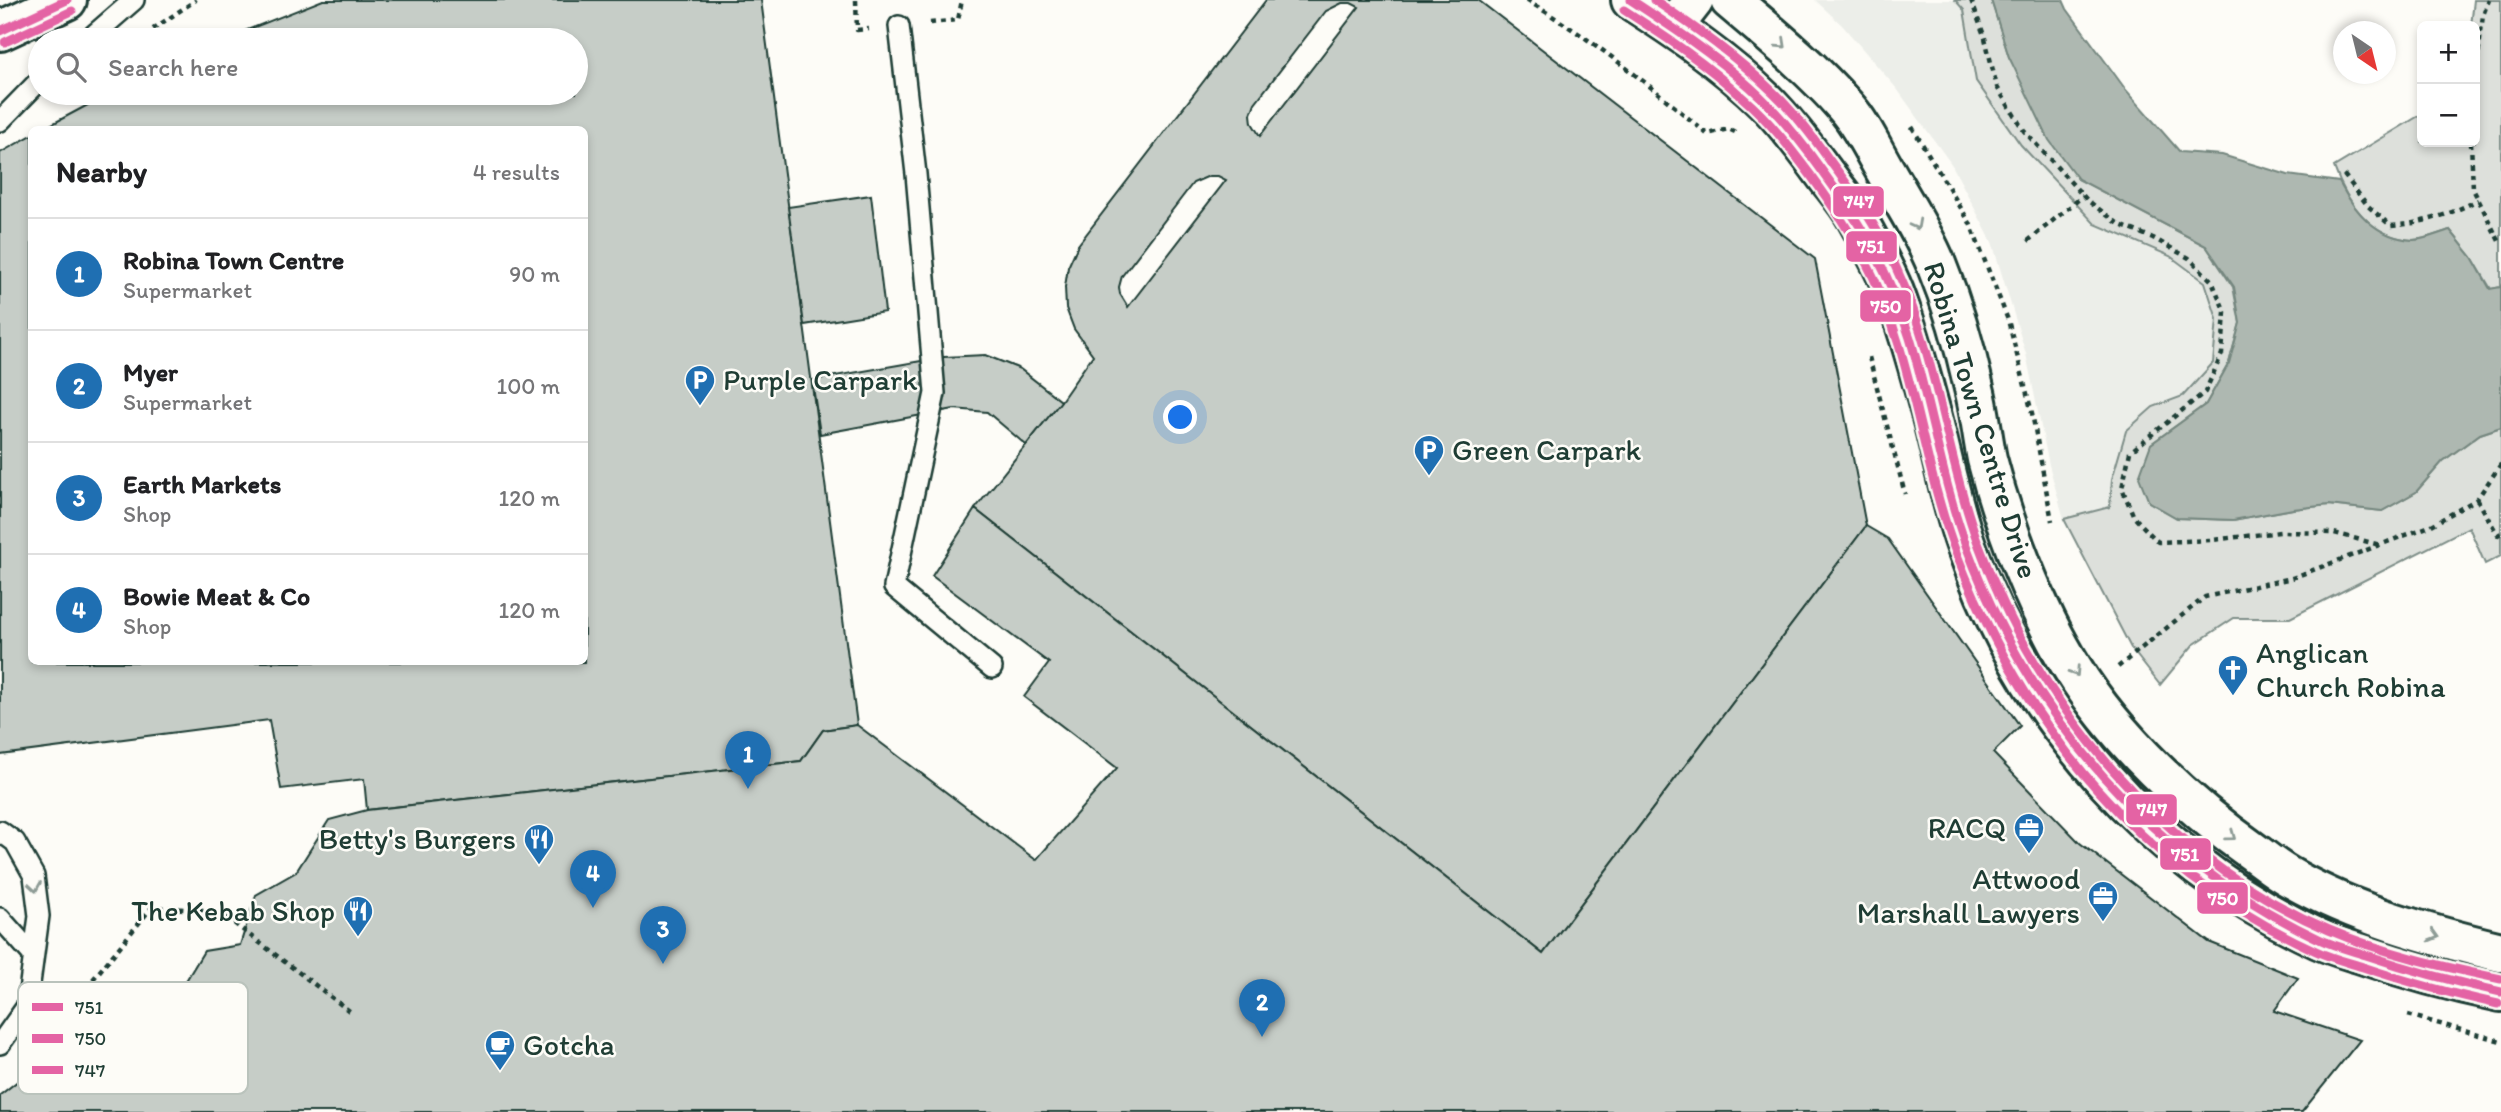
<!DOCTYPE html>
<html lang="en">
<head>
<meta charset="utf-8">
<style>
  :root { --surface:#fff; --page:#f6f6f6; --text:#202124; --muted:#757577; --line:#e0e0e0; --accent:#1f6fb2 }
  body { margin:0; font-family:Itim,sans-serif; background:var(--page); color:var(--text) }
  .controls { position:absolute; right:21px; top:21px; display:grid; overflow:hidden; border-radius:10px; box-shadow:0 4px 10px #0003 }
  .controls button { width:63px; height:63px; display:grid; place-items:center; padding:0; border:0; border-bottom:2px solid var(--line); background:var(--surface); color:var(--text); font:35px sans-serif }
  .compass { position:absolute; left:2333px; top:21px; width:63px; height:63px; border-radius:50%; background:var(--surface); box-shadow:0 4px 10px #0003; rotate:145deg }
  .you { position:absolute; left:1181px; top:418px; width:24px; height:24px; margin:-18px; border:5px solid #fff; border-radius:50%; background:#1a73e8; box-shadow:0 0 0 10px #1a73e833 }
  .badge { display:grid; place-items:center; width:46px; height:46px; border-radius:50%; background:var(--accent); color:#fff; font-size:23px; font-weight:700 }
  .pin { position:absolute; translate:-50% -58px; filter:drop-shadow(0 2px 4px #0008) }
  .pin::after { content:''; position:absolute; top:37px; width:24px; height:21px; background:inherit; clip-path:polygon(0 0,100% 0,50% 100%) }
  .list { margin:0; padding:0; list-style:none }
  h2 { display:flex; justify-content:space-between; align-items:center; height:91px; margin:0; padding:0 28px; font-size:30px }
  h2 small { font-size:23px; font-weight:400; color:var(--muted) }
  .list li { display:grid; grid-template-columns:46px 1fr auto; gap:21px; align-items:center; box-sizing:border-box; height:112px; padding:0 28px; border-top:2px solid var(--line) }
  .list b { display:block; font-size:26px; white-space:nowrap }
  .list p { margin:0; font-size:23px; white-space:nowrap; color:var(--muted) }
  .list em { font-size:23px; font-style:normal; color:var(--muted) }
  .icon { flex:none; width:38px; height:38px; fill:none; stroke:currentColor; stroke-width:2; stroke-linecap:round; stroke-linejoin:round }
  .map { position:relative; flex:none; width:2501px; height:1112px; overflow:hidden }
  .search { position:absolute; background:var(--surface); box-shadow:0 4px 10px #0003; left:28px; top:28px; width:560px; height:77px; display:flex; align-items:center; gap:18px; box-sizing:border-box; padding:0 24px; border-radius:38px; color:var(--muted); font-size:26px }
  .panel { position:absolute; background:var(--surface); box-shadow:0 4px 10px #0003; left:28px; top:126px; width:560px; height:539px; border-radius:10px }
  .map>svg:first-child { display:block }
</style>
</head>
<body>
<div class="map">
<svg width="2501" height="1112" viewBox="0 0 2501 1112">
  <rect width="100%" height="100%" fill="#fdfcf7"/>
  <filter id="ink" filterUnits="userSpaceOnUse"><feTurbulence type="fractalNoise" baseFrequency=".0143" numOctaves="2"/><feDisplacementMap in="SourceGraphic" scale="14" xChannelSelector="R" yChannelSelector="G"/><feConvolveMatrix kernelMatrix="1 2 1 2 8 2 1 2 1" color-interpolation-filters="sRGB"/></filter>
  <g filter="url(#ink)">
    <!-- built -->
    <polygon fill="#eceee9" points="1815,0 1955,0 1964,10 1976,81 2095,224 2170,256 2206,282 2217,319 2213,363 2183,396 2153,407 2112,479 2110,507 2064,519 2049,465 2026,354 1992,242 1952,165 1897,89 1842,25"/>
    <!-- green -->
    <g fill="#dde0db" stroke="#7e8e88" stroke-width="2">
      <polygon points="1955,0 1991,0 2009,57 2078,179 2206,246 2233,287 2240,323 2229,363 2206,404 2151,444 2149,502 2177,518 2233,520 2293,509 2329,505 2382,511 2416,492 2443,461 2480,434 2501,427 2501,556 2485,564 2469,527 2290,618 2234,618 2193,645 2160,685 2131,648 2064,519 2110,507 2112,479 2126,431 2153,407 2183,396 2213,363 2217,319 2205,282 2170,256 2095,224 2021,145 1976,81 1964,10"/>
      <path d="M2474,0H2501V287L2491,289L2472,257L2450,230C2439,233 2424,240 2413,240C2371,238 2347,203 2334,167L2422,114V142H2475V26H2471Z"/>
    </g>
    <!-- water -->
    <path fill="#aeb8b1" stroke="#75877f" stroke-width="2" d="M1991,0H2063L2067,9L2126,90L2180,152L2222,155L2288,175L2339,182C2355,212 2376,238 2413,240C2424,240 2439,233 2450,230L2472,257L2490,289L2501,287V427L2480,434L2443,461L2416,492L2382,511L2329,505L2293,509L2233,520L2177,518L2149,502L2139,477L2151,444L2206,404L2229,363L2240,323L2234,287L2206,246L2078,179L2049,140L2009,57Z"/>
    <!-- building -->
    <g fill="#c6cdc7" stroke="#1f3d34" stroke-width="2" fill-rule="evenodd">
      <polygon points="323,0 761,0 857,725 823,730 801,761 367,810 364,779 281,789 269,720 0,755 0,153 32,135 32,662 584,662 584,130 41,130 110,93 576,93 576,40 222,40"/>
      <path d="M1266,0H1478L1815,259L1866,526L1543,954L975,509L1061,401L1093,355L1074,329L1066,308L1065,287L1068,267L1078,245ZM1342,3H1351L1359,7L1260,136L1252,123L1251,114L1255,103L1326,11ZM1209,176H1218L1226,180L1128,307L1120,294L1119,287L1122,276L1193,183Z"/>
      <polygon points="871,195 885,312 804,325 788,207"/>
      <polygon points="985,355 1020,369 1061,401 1026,445 987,412 954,409 820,434 812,380 944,357"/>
      <polygon points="975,509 1543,954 1866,526 1888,539 2020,726 1993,753 2080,843 2209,942 2298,978 2274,1011 2360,1040 2302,1112 0,1112 0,1095 19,1080 39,1043 99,1030 139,988 181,989 204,951 240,945 256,895 296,872 329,820 367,810 801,761 823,730 857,725 1036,860 1117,768 1024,697 1049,663 932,576"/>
    </g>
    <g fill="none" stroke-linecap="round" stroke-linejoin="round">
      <!-- lane casing -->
      <g stroke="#1f3d34" stroke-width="24">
        <g id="lane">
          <polyline points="899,26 916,174 935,393 894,587 992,668"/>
          <polyline points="88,40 134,0"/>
          <polyline points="0,121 40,80"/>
          <polyline points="0,831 15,842 34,876 39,916 27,1006 0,1044"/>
          <polyline points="0,918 33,955"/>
        </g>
      </g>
      <!-- secondary casing -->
      <g stroke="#1f3d34" stroke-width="44">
        <g id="secondary">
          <path d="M1631,0C1678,30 1725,62 1765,101C1788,124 1808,151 1827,177C1837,190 1848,203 1856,217C1869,240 1884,267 1894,292C1909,331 1920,373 1931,413C1943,458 1951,504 1967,548C2026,718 2156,864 2319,939C2332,945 2346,949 2359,953C2405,969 2453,982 2501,992"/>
          <path d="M1730,0C1769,33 1811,67 1845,106C1862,125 1873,150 1886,172C1903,202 1923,232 1936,264C1952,303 1965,347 1974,388C1980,411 1982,435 1987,459C2004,526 2036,610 2073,669C2117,740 2188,806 2255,853C2267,862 2279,872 2293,879C2357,915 2430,935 2501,952"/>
          <polyline points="1673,27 1694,0"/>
          <polyline points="0,31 67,0"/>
        </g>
      </g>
      <!-- path -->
      <g stroke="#1f3d34" stroke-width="4.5" stroke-dasharray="5 5" stroke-linecap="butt">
        <polyline points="856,0 857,30 869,29"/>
        <path d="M1526,0C1591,38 1650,85 1707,134L1729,129L1735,132"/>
        <polyline points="1971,0 1985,38 1997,87 2024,131 2087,200 2120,225 2153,238 2189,258 2212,281 2225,312 2222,354 2205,392 2130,452 2122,488 2134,517 2158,542 2212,540 2280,532 2334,533 2380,545"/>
        <polyline points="930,23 958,20 962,0"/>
        <polyline points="153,29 196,0"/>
        <polyline points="2475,82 2483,15 2489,0"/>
        <polyline points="1912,127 1970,223 2008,320 2032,413 2052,521"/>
        <polyline points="2471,142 2473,189 2501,245"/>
        <path d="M2344,175L2368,206L2391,226C2424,223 2449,215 2478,200"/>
        <polyline points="2028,241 2083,196"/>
        <polyline points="1869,357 1905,494"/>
        <polyline points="2477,499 2498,535 2501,533"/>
        <polyline points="2118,667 2205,597 2292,578 2430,526 2477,499 2501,464"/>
        <polyline points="2408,1015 2501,1041"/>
        <polyline points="55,1026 152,907 218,911 352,1013"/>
      </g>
      <!-- lane -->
      <use href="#lane" stroke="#fdfcf7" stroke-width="19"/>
      <!-- secondary -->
      <use href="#secondary" stroke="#fdfcf7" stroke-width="38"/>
      <!-- bus-1 casing -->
      <g stroke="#fdfcf7" stroke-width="14">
        <g id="bus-1">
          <path d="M1631,0C1672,27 1713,54 1750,87C1778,112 1801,141 1823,172C1863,226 1890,274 1910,338C1931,407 1942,481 1967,548C2031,719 2154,861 2319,939C2334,946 2350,950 2366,955C2410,970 2455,982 2501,992"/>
          <polyline points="0,31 67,0"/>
        </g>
      </g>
      <!-- bus-2 casing -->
      <g stroke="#fdfcf7" stroke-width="14">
        <g id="bus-2">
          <path d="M1624,10C1666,37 1707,64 1743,98C1770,121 1791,149 1812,177C1853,233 1879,278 1899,345C1920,414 1931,488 1957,555C2024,729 2144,873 2316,951C2331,958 2347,962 2363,967C2407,982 2453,994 2498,1004"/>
          <polyline points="5,42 72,11"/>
        </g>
      </g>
      <!-- bus-3 casing -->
      <g stroke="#fdfcf7" stroke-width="14">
        <path id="bus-3" d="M1654,0C1696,28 1737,57 1773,92C1795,113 1813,137 1830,161C1872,217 1899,263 1920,330C1942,400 1953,474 1978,543C2038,707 2166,861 2329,930C2383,953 2444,967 2501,979"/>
      </g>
      <!-- bus-1 -->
      <use href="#bus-1" stroke="#e463a4" stroke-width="9"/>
      <!-- bus-2 -->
      <use href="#bus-2" stroke="#e463a4" stroke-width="9"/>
      <!-- bus-3 -->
      <use href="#bus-3" stroke="#e463a4" stroke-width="9"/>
    </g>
    <!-- one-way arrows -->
    <defs><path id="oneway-chevron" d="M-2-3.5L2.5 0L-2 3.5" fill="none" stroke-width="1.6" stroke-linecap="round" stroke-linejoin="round" transform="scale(1.75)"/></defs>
    <g stroke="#8e9c96">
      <use href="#oneway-chevron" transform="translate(1782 44) rotate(43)"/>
      <use href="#oneway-chevron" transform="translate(1916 225) rotate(62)"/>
      <use href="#oneway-chevron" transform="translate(2075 672) rotate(57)"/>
      <use href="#oneway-chevron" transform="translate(2231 836) rotate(36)"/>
      <use href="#oneway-chevron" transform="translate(35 887) rotate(81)"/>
      <use href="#oneway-chevron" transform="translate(2434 936) rotate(16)"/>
    </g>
  </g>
  <!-- icons -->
  <defs>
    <g id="parking-pin" transform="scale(1.575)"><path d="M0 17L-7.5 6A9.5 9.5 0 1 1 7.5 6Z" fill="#1f6fb2" stroke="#fdfcf7"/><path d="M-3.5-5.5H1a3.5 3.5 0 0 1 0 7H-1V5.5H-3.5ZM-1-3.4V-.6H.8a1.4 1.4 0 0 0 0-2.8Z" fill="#fff"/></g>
    <g id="church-pin" transform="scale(1.575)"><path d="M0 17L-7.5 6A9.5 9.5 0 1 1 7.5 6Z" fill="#1f6fb2" stroke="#fdfcf7"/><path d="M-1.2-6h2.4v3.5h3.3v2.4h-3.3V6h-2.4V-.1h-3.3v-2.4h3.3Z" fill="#fff"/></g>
    <g id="office-pin" transform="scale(1.575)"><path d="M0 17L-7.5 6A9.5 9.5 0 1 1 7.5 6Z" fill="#1f6fb2" stroke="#fdfcf7"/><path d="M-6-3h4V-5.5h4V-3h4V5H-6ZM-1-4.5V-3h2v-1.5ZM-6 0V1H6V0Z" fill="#fff"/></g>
    <g id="restaurant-pin" transform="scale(1.575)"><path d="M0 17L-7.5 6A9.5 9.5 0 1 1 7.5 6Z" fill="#1f6fb2" stroke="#fdfcf7"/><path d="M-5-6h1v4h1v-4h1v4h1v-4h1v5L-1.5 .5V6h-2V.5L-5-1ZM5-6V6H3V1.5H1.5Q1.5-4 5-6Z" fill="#fff"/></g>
    <g id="cafe-pin" transform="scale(1.575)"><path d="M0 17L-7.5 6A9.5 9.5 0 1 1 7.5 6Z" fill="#1f6fb2" stroke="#fdfcf7"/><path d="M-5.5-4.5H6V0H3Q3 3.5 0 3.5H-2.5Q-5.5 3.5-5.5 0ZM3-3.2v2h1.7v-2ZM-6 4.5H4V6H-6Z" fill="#fff"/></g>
  </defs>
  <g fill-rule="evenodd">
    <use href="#parking-pin" x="700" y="380"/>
    <use href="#parking-pin" x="1429" y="450"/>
    <use href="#church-pin" x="2233" y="670"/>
    <use href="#office-pin" x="2029" y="828"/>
    <use href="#restaurant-pin" x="539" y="839"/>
    <use href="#office-pin" x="2103" y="896"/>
    <use href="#restaurant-pin" x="358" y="911"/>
    <use href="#cafe-pin" x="500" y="1045"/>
  </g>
  <g text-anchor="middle" stroke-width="5" stroke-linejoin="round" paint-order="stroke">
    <!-- poi labels -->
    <g font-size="30" fill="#1f3d34" stroke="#fdfcf7" text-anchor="start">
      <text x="723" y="390">Purple Carpark</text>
      <text x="1452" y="460">Green Carpark</text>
      <text x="2256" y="663">Anglican<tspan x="2256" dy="34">Church Robina</tspan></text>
      <text x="2006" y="838" text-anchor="end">RACQ</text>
      <text x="516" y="849" text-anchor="end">Betty's Burgers</text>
      <text x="2080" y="889" text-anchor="end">Attwood<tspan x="2080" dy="34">Marshall Lawyers</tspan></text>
      <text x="335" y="921" text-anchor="end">The Kebab Shop</text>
      <text x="523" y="1055">Gotcha</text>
    </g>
    <!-- street labels -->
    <g font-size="30" fill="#1f3d34" stroke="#fdfcf7">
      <text transform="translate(1981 420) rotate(73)" y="10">Robina Town Centre Drive</text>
    </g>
  </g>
  <!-- legend -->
  <rect x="18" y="982" width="230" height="112" rx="10" fill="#fdfcf7" stroke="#bac3bc" stroke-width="2"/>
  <rect x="32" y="1003" width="31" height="8" fill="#e463a4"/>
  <rect x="32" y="1034" width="31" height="9" fill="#e463a4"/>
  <rect x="32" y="1066" width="31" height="8" fill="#e463a4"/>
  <g font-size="19" fill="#1f3d34">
    <text x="75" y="1014">751</text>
    <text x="75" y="1045">750</text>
    <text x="75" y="1077">747</text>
  </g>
  <g stroke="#fdfcf7" stroke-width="2.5">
    <rect x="1832" y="185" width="53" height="33" rx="7" fill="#e463a4"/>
    <rect x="1845" y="230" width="53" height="33" rx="7" fill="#e463a4"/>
    <rect x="1859" y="289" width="53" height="34" rx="7" fill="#e463a4"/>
    <rect x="2125" y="793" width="53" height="33" rx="7" fill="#e463a4"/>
    <rect x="2159" y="837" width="53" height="34" rx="7" fill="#e463a4"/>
    <rect x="2196" y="881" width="53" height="34" rx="7" fill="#e463a4"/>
  </g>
  <g font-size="19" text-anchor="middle" font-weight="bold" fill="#fff">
    <text x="1859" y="208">747</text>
    <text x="1871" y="253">751</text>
    <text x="1886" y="313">750</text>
    <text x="2152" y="816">747</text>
    <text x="2185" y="861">751</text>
    <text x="2223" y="905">750</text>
  </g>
</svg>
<div class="controls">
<button>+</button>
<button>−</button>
</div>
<svg class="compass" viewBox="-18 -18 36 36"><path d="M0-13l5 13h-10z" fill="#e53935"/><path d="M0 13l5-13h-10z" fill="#757577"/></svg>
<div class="you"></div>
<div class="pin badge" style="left:748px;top:789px">1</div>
<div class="pin badge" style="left:1262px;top:1037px">2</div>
<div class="pin badge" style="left:663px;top:964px">3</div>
<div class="pin badge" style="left:593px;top:908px">4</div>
<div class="search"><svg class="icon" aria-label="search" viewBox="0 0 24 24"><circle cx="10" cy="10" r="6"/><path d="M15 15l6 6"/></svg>Search here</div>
<section class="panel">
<h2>Nearby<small>4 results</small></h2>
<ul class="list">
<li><span class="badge">1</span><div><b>Robina Town Centre</b><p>Supermarket</p></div><em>90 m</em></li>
<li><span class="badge">2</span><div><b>Myer</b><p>Supermarket</p></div><em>100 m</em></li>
<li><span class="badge">3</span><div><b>Earth Markets</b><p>Shop</p></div><em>120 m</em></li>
<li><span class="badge">4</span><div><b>Bowie Meat &amp; Co</b><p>Shop</p></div><em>120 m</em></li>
</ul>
</section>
</div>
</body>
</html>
